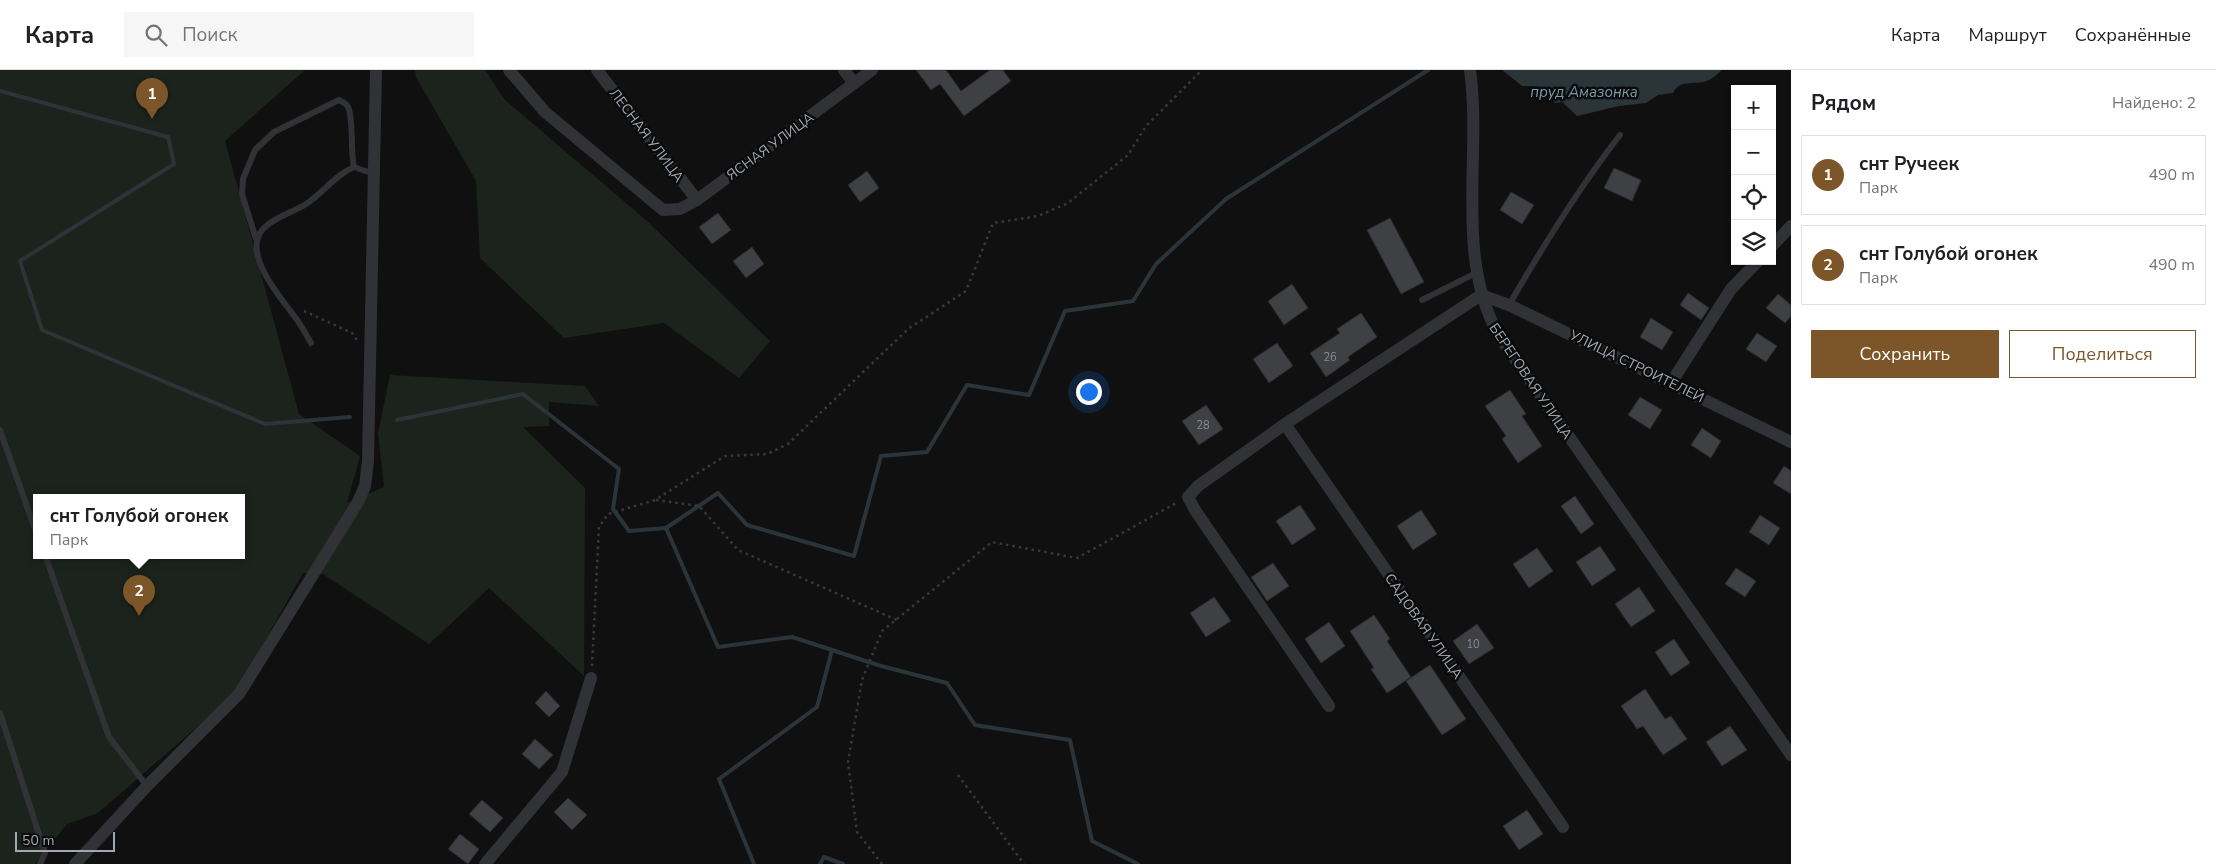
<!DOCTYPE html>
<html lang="ru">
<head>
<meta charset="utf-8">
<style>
  :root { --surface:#fff; --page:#f6f6f6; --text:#202124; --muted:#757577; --line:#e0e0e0; --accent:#7c5528 }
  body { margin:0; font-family:"Nunito Sans",sans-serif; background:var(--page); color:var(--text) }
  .controls { position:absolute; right:15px; top:15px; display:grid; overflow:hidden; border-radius:0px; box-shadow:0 1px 4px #0004 }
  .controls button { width:45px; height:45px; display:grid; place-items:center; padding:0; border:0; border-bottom:1px solid var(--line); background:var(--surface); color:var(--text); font:25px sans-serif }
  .scale { position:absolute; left:15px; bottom:12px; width:100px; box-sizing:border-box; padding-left:5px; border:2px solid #a1a8b2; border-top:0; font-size:14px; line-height:18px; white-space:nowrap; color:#a1a8b2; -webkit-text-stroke:4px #0b0b0c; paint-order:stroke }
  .you { position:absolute; left:1088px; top:321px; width:18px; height:18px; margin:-12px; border:4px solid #fff; border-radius:50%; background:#1a73e8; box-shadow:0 0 0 8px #1a73e833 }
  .badge { display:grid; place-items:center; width:32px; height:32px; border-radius:50%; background:var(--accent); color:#fff; font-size:16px; font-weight:700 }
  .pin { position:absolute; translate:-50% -41px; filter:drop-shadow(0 1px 2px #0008) }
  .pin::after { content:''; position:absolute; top:26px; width:18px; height:15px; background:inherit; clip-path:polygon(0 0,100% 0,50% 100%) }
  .popup { position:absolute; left:33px; top:424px; width:212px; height:65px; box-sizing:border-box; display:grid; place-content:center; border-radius:0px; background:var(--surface); filter:drop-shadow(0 1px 4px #0005); font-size:16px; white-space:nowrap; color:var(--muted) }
  .popup b { font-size:19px; color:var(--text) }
  .popup::after { content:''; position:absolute; left:50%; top:100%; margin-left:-10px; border:10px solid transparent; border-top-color:var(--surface) }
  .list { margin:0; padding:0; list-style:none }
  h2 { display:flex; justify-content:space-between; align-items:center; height:65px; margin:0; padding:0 20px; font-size:21px }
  h2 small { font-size:16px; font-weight:400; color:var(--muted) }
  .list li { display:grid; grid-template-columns:32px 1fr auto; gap:15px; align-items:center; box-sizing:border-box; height:80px; margin:0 10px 10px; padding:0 10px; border:1px solid var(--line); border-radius:0px }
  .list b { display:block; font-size:19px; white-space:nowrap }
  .list p { margin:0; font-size:16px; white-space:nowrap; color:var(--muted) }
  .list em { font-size:16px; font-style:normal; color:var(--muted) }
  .actions { display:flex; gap:10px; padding:15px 20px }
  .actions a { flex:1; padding:11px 0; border:1px solid var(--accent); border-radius:0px; text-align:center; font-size:18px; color:var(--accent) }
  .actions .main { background:var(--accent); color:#fff }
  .icon { flex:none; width:28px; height:28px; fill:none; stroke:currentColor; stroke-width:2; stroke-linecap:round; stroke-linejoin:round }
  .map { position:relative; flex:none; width:1791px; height:794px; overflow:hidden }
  header { display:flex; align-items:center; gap:30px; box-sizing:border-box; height:70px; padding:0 25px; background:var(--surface); border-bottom:1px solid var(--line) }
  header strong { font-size:24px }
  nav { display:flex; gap:28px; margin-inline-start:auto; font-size:18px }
  .search { width:350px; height:45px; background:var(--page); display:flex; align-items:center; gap:12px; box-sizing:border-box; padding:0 18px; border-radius:0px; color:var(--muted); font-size:19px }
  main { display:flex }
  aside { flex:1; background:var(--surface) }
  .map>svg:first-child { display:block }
</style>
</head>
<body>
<header>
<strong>Карта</strong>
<div class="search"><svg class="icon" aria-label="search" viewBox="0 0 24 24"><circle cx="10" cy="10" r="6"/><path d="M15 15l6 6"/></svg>Поиск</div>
<nav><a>Карта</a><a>Маршрут</a><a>Сохранённые</a></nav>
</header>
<main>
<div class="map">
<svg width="1791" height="794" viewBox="0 0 1791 794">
  <rect width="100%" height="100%" fill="#101011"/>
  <!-- green -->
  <g fill="#1c231c" fill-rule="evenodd">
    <path d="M0,0H305L225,71L299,344L360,386L347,433L384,417L378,363L390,305L585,316L599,336L549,332V356L523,357L585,418L584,606L489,518L429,574L323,504L303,503L235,624L98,743L67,754L35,794H0ZM36,427H242V485H36Z"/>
    <polygon points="415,0 485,0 505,30 647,151 770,271 739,308 664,253 564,268 480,188 476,111 416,7"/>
  </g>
  <!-- water -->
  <path fill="#2a3439" d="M1502,0H1722C1718,3 1714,8 1709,10C1696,16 1680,8 1673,23L1658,25L1646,33L1619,36L1577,46L1562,32L1555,33C1543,15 1542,17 1522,16Z"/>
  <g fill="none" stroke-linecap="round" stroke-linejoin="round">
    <!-- stream -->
    <g stroke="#2a3439" stroke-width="4">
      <polyline points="0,21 168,67 174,94 20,191 42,260 265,354 350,347"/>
      <polyline points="397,350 523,324 619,399 613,439 629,461 666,458 718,577 792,567 832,580 817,637 719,709 754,794"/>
      <polyline points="666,458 718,423 747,455 854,486 881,386 927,382 967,315 1029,325 1065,241 1133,231 1156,194 1226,129 1428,0"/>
      <polyline points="832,580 881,596 947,613 975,655 1070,670 1092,771 1138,794"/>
      <polyline points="820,794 824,787 843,794"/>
    </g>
  </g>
  <!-- building -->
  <g fill="#3f4044" stroke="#2a2a2d">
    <polygon points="916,0 946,0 961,21 990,0 1003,0 1011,11 964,46 940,14 931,20"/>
    <polygon points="1614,98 1641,110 1632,131 1604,118"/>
    <polygon points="867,101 879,118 860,132 848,115"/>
    <polygon points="1511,122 1534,135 1522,154 1500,140"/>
    <polygon points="718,143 731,160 712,174 699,157"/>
    <polygon points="1390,148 1424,212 1401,224 1367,160"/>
    <polygon points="752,177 764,194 746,208 733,191"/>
    <polygon points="1292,214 1308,238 1284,255 1268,231"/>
    <polygon points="1688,223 1709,238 1701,250 1680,235"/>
    <polygon points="1778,224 1791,235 1791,246 1785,253 1766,238"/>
    <polygon points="1361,243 1377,267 1348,287 1350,290 1326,307 1310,283 1340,263 1337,259"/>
    <polygon points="1651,248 1673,262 1662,280 1640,267"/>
    <polygon points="1757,263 1777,276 1766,292 1746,279"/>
    <polygon points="1277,273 1293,296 1269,313 1253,289"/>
    <polygon points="1510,320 1526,344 1522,346 1542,376 1518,393 1502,369 1506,366 1485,336"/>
    <polygon points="1640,327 1662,340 1650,359 1628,345"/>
    <polygon points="1206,335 1223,359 1199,375 1182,351"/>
    <polygon points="1702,358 1721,371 1711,388 1691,375"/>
    <polygon points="1784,396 1791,401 1791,424 1773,413"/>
    <polygon points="1575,426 1594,454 1581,464 1561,436"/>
    <polygon points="1300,435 1316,459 1292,475 1276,451"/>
    <polygon points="1421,440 1437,464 1413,480 1397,456"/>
    <polygon points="1760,445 1780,458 1769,475 1749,462"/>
    <polygon points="1600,476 1616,500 1592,516 1576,492"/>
    <polygon points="1537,478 1553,501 1529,518 1513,494"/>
    <polygon points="1273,493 1289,516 1267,531 1251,507"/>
    <polygon points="1736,498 1756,511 1745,527 1725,514"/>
    <polygon points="1639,517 1655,541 1631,557 1615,534"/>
    <polygon points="1214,527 1231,551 1206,567 1190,543"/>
    <polygon points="1374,545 1390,569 1387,571 1411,607 1387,623 1371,599 1374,598 1350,561"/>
    <polygon points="1329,552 1345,576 1321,593 1305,569"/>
    <polygon points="1477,554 1494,578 1469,594 1453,571"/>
    <polygon points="1674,569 1690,593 1671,606 1655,582"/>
    <polygon points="1430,595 1466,649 1442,665 1406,611"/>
    <polygon points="1645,619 1665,649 1671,646 1687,669 1663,685 1643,656 1637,659 1621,636"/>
    <polygon points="546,621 560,636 549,647 535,633"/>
    <polygon points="1730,656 1747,680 1722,696 1706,672"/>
    <polygon points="535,669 553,685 539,699 522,684"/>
    <polygon points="568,728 587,745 572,760 554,742"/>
    <polygon points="482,730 503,748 490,762 469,744"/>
    <polygon points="1527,740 1543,764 1519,780 1503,756"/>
    <polygon points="460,764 479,779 468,794 448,779"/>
  </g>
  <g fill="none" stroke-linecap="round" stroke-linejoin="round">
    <!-- path -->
    <g stroke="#37393d" stroke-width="2.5" stroke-dasharray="2.5 4" stroke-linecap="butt">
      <polyline points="304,241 352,263 357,270"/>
      <polyline points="656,430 699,436 738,480 897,550"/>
      <polyline points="592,596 599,457 608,444 655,430 725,386 767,384 788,374 908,259 966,221 993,153 1038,146 1068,133 1128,85 1146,56 1202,0"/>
      <polyline points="958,705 1024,794"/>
      <polyline points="882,794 857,762 848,692 862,610 882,561 992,472 1077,488 1178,432"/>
    </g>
    <!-- lane -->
    <g stroke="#313236" stroke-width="6">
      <path d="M256,169L242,124L243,109L255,80L274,62L339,30C343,32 346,33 348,37C354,50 350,80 354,97"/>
      <polyline points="1422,230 1476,203"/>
      <path d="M1509,235C1543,176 1578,119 1620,65"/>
      <path d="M311,273C306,264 301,255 295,247C281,228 241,183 263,159C274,147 292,143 306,134C323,123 335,105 354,97L374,104"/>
      <polyline points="0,360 36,462"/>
      <polyline points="45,485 109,667 147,716"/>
      <polyline points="0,643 45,783 40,794"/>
    </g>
    <!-- street -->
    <g stroke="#313236" stroke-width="12">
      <polyline points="509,0 545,42 663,140 680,139 697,130 872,0"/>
      <polyline points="597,0 697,130"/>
      <polyline points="844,0 854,13"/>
      <path d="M1470,0C1482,88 1454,185 1499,266L1791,685"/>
      <polyline points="1772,176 1791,156"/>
      <polyline points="1481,225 1509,235 1791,372"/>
      <polyline points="1671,313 1731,219 1758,191"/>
      <polyline points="1285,354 1563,757"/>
      <polyline points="1329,636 1195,440 1188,427 1198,416 1285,354 1481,225"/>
      <polyline points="75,794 147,716 239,624 358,432 365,416 368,391 376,0"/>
      <polyline points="485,794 562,702 591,608"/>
    </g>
  </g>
  <g text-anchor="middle" stroke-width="5" stroke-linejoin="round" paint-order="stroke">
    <!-- number labels -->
    <g font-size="11" fill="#888e96">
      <text x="1330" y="291">26</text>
      <text x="1203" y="359">28</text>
      <text x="1473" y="578">10</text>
    </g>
    <!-- street labels -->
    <g font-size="14" fill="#a1a8b2" stroke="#0b0b0c">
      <text transform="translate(647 65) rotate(53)" y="5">ЛЕСНАЯ УЛИЦА</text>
      <text transform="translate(770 76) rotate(-36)" y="5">ЯСНАЯ УЛИЦА</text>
      <text transform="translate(1637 296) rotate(26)" y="5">УЛИЦА СТРОИТЕЛЕЙ</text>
      <text transform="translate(1531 311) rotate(56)" y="5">БЕРЕГОВАЯ УЛИЦА</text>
      <text transform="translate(1424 556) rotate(55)" y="5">САДОВАЯ УЛИЦА</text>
    </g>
    <!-- water labels -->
    <g font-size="15" font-style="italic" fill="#789aad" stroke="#0b0b0c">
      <text x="1584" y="27">пруд Амазонка</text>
    </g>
  </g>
</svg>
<div class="controls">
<button>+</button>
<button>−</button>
<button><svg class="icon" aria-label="locate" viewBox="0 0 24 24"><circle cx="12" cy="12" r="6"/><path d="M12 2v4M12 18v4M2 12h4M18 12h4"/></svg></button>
<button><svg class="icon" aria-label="layers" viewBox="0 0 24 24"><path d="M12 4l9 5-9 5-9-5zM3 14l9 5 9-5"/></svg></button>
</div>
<div class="scale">50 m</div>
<div class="you"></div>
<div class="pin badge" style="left:152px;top:49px">1</div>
<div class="pin badge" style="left:139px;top:546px">2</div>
<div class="popup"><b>снт Голубой огонек</b>Парк</div>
</div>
<aside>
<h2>Рядом<small>Найдено: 2</small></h2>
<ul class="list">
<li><span class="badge">1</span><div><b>снт Ручеек</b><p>Парк</p></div><em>490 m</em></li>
<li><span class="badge">2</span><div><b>снт Голубой огонек</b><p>Парк</p></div><em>490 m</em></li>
</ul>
<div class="actions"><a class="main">Сохранить</a><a>Поделиться</a></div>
</aside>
</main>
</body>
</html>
